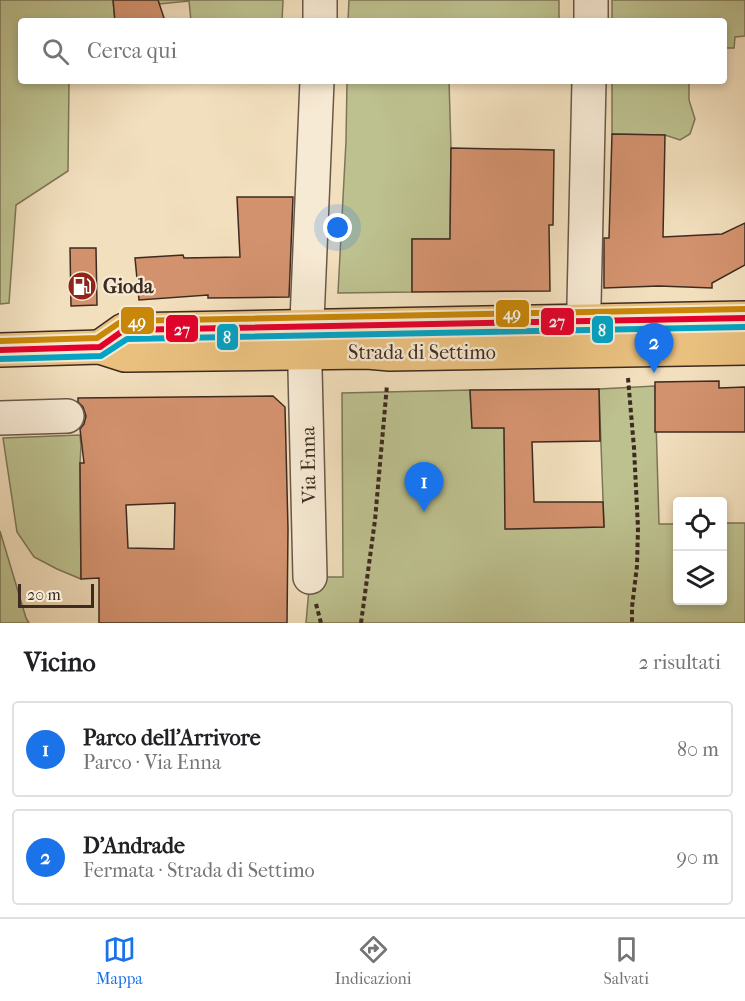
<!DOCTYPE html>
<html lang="it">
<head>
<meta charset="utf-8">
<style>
  :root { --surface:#fff; --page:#f2f2f2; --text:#202124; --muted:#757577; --line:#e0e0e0; --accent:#1a73e8 }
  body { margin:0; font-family:"IM FELL French Canon",serif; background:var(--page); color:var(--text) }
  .controls { position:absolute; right:18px; bottom:18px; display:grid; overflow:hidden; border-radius:6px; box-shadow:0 3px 9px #0003 }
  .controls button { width:54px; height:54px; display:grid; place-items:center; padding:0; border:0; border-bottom:2px solid var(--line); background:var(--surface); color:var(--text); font:30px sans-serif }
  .scale { position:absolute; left:18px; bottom:15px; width:76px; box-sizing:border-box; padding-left:6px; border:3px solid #3d2b21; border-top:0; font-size:16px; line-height:21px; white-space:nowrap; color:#3d2b21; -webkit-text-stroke:4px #f7ead4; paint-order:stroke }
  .you { position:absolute; left:338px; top:228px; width:21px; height:21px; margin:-15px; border:4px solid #fff; border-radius:50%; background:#1a73e8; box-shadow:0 0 0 9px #1a73e833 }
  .badge { display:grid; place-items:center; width:39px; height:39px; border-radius:50%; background:var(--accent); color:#fff; font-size:20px; font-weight:700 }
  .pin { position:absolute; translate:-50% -50px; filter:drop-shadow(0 2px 3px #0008) }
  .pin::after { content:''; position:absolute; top:32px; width:21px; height:18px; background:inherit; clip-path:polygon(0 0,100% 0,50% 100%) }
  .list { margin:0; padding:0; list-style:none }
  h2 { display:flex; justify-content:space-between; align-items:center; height:78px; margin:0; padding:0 24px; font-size:26px }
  h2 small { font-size:20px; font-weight:400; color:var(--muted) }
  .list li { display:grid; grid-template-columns:39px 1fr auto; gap:18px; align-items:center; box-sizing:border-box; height:96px; margin:0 12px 12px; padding:0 12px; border:2px solid var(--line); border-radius:6px }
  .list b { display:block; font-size:22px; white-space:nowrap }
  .list p { margin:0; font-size:20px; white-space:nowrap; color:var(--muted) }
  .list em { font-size:20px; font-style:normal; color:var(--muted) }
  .icon { flex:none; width:33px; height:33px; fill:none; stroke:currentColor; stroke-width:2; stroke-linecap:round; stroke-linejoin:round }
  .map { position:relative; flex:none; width:745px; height:623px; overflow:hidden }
  .search { position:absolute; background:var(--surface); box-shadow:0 3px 9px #0003; left:18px; right:18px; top:18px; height:66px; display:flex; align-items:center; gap:15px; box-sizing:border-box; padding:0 21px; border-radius:6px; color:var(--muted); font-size:22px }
  .sheet { height:294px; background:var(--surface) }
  nav { display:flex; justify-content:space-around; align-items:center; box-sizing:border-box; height:84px; border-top:2px solid var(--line); background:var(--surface); font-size:16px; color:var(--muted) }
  nav a { display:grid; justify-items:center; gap:3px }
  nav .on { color:var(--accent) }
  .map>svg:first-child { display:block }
</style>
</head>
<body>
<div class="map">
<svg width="745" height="623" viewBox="0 0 745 623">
  <rect width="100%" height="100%" fill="#f2dfbd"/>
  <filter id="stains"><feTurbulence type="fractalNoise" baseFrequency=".00333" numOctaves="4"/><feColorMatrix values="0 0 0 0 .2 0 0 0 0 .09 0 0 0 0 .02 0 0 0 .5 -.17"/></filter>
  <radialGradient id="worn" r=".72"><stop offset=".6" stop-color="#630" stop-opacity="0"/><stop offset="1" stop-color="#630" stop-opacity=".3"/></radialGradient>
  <!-- green -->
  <g fill="#bdc18f" stroke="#7d7658" stroke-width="1.5">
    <polygon points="0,0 113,0 115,21 21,21 21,81 69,81 68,171 16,205 9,303 0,304"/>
    <polygon points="158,0 283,0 282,21 191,21 189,1 159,4"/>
    <polygon points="349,0 559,0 559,21 348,21"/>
    <polygon points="612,0 745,0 745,36 735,37 734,48 724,48 724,21 612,21"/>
    <polygon points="347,81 449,81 451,148 450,239 412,239 412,292 338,293 346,141"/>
    <polygon points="612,81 689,81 689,100 695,119 690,134 680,140 665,135 612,134"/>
    <polygon points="655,386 659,524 677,524 678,600 722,600 723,523 745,523 745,623 306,623 310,577 343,577 342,393 470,390 472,428 504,428 506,529 604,527 599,389"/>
    <polygon points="80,435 81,446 80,463 81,579 57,569 34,557 17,532 3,438"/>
    <polygon points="0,531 26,618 29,623 0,623"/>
  </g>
  <!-- building -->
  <g fill="#d3926e" stroke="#3d2b21" stroke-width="1.5" fill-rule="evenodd">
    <polygon points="113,0 158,0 165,21 115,21"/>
    <polygon points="612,134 665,135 663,237 722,234 745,223 745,265 712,283 712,288 659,286 604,288 604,238 609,238"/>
    <polygon points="451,148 554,150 553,225 549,225 550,291 412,292 412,239 450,239"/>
    <polygon points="237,197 293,197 289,297 208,298 208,295 139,300 135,258 183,255 184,258 240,257"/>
    <polygon points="70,248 96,248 97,305 71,306"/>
    <polygon points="719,381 719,388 745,387 745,432 655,432 655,382"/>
    <polygon points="599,389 600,441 532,442 534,502 603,502 604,527 505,529 504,428 472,428 470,390"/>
    <path d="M273,396L285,407L288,529L287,623H99V578L81,579L80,463H84L80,429L84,424L86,416L83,407L78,402V398ZM175,503L174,549L128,548L126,505Z"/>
  </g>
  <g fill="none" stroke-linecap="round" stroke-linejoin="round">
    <!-- minor casing -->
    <g stroke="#6a5848" stroke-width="36">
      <g id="minor">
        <polyline points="320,21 320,0"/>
        <polyline points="591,21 591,0"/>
        <polyline points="583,348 589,81"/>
        <polyline points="0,418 67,416"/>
        <polyline points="310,577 305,369 317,81"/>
      </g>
    </g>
    <!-- major casing -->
    <g stroke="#3d2b21" stroke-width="36">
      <g id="major">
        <polyline points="100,347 124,330 745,318"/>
        <polyline points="0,350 100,347 125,355 367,352 390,354 745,348"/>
      </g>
    </g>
    <!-- path -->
    <g stroke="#3d2b21" stroke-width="4" stroke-dasharray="4.5 3" stroke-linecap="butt">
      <polyline points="628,378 634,448 638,528 637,566 632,607 632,623"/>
      <polyline points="316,604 321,623"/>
      <polyline points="361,623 375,520 387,385"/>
    </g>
    <!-- minor -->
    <use href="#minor" stroke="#f7ead4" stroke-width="33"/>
    <!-- major -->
    <use href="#major" stroke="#e9c07e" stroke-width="33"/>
    <!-- bus-1 casing -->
    <g stroke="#f7ead4" stroke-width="10">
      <polyline id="bus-1" points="0,350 100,347 124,330 745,318"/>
    </g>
    <!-- bus-2 casing -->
    <g stroke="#f7ead4" stroke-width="10">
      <polyline id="bus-2" points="0,359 101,356 127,339 745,327"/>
    </g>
    <!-- bus-3 casing -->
    <g stroke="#f7ead4" stroke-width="10">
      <polyline id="bus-3" points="0,341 97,338 119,323 124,321 745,309"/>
    </g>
    <!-- bus-1 -->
    <use href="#bus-1" stroke="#e4002b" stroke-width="6"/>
    <!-- bus-2 -->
    <use href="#bus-2" stroke="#03a3c5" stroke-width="6"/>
    <!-- bus-3 -->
    <use href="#bus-3" stroke="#c88708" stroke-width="6"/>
  </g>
  <!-- icons -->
  <defs>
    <g id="fuel-disc" transform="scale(1.5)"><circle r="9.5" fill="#8f2418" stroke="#f7ead4"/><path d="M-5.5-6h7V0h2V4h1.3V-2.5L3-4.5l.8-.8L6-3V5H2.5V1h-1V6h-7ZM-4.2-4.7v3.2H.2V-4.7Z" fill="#fff"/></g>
  </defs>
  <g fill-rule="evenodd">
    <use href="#fuel-disc" x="82" y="286"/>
  </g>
  <g text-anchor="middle" stroke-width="4.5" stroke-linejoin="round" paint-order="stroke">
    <!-- poi labels -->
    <g font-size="20" font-weight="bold" fill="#3d2b21" stroke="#f7ead4" text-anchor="start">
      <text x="103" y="293">Gioda</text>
    </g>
    <!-- street labels -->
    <g font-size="20" fill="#3d2b21" stroke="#f7ead4">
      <text x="422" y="359">Strada di Settimo</text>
      <text transform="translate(308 465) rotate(-91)" y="7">Via Enna</text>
    </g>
  </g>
  <g stroke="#f7ead4" stroke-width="2">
    <rect x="495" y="299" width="35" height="29" rx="6" fill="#c88708"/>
    <rect x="120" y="306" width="35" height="29" rx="6" fill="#c88708"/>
    <rect x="540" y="307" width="35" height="29" rx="6" fill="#e4002b"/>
    <rect x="165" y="314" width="34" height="29" rx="6" fill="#e4002b"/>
    <rect x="591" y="315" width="23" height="29" rx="6" fill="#03a3c5"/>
    <rect x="216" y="323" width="23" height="28" rx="6" fill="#03a3c5"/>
  </g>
  <g font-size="16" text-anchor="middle" font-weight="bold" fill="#fff">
    <text x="512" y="319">49</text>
    <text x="137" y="327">49</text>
    <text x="557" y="327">27</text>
    <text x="182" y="335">27</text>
    <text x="602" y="336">8</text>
    <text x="227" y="343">8</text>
  </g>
  <rect width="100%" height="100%" filter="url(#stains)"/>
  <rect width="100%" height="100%" fill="url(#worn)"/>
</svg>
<div class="controls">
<button><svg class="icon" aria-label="locate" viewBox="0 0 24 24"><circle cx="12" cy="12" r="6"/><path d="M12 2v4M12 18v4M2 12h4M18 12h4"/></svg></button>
<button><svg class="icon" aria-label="layers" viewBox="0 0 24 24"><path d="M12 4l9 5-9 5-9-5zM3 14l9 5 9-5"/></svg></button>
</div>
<div class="scale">20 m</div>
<div class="you"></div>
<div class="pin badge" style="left:424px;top:512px">1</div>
<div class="pin badge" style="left:654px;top:373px">2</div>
<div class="search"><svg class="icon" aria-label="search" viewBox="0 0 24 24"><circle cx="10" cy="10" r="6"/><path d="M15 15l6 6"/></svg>Cerca qui</div>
</div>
<section class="sheet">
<h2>Vicino<small>2 risultati</small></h2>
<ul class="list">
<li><span class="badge">1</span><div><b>Parco dell'Arrivore</b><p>Parco · Via Enna</p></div><em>80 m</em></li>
<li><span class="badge">2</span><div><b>D'Andrade</b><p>Fermata · Strada di Settimo</p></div><em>90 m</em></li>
</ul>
</section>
<nav>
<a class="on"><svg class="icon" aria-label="map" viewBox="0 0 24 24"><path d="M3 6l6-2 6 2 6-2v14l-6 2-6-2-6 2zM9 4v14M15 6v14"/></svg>Mappa</a>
<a><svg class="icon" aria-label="directions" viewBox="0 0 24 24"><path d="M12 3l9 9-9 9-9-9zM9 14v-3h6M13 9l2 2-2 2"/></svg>Indicazioni</a>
<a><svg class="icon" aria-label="saved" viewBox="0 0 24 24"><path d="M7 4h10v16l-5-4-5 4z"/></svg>Salvati</a>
</nav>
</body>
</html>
